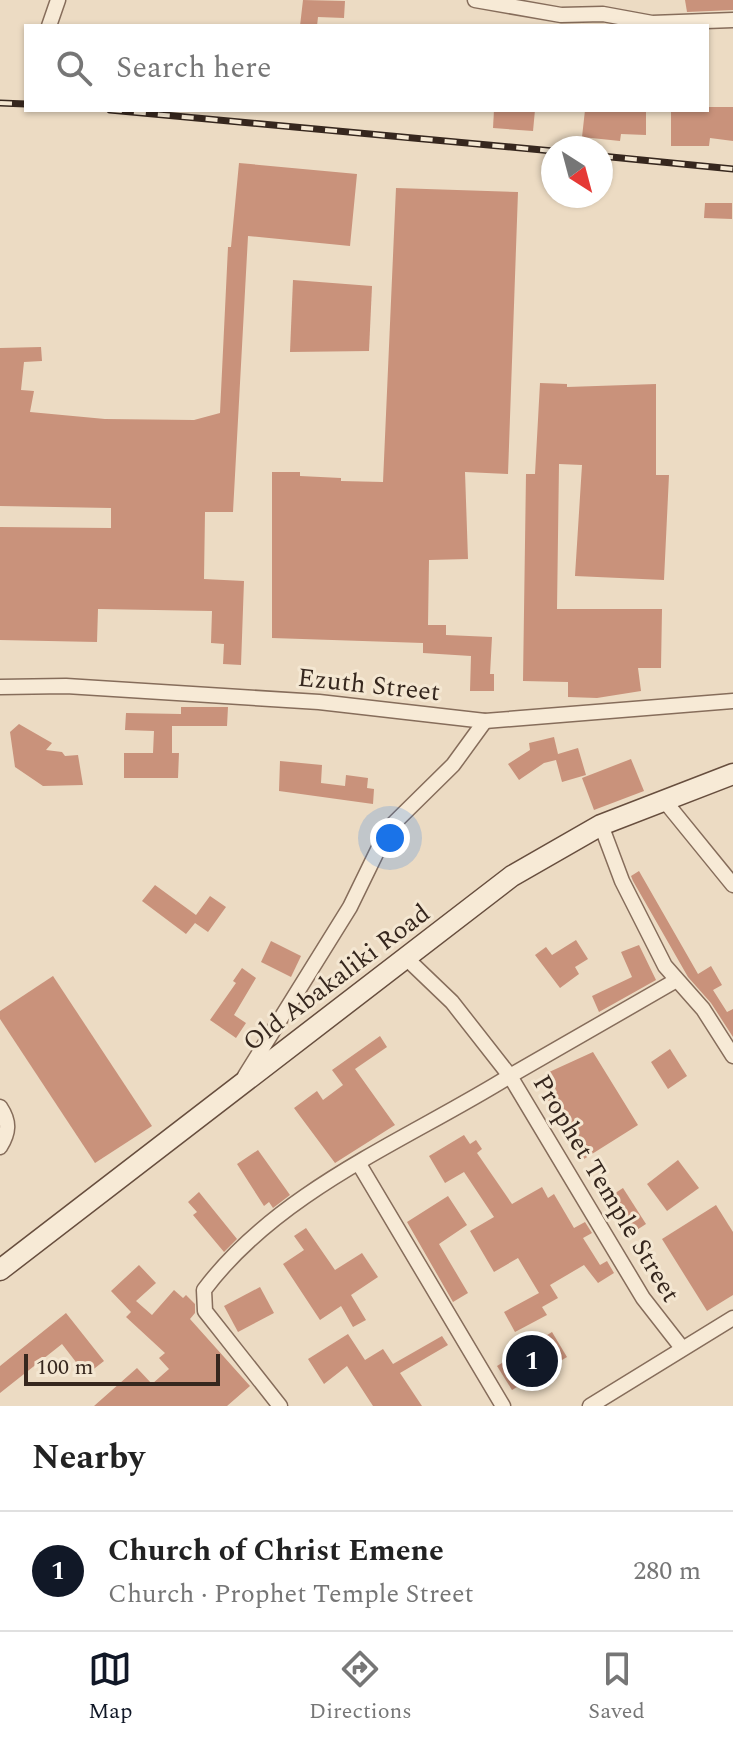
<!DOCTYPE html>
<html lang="en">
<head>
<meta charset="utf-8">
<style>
  :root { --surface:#fff; --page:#f6f6f6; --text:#222; --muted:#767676; --line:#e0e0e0; --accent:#111827 }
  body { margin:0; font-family:Spectral,serif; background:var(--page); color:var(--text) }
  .compass { position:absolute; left:541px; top:136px; width:72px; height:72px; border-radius:50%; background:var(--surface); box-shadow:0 2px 6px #0004; rotate:144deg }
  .scale { position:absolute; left:24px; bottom:20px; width:196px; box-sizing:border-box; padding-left:8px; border:4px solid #36271e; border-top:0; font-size:22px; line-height:28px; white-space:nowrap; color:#36271e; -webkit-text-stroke:6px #f4e7d2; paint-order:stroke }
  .you { position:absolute; left:390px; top:838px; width:28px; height:28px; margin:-20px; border:6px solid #fff; border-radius:50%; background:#1a73e8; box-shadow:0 0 0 12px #1a73e833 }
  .badge { display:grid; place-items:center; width:52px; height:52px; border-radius:50%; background:var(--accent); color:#fff; font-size:26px; font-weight:700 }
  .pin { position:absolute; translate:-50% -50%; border:4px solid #fff; box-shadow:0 2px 8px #0006 }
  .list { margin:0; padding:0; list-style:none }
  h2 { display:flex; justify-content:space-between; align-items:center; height:104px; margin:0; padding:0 32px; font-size:34px }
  h2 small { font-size:26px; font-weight:400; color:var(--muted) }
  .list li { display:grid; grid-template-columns:52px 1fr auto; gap:24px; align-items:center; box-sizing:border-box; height:120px; padding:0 32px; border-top:2px solid var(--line) }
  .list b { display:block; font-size:30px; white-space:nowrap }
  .list p { margin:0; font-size:26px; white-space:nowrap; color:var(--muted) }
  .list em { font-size:26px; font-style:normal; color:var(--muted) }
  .icon { flex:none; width:44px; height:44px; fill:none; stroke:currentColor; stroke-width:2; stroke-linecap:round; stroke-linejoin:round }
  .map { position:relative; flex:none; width:733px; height:1406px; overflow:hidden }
  .search { position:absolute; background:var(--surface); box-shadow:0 2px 6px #0004; left:24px; right:24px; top:24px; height:88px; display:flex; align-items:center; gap:20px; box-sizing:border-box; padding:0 28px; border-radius:0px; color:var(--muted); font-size:30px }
  .sheet { height:224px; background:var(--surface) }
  nav { display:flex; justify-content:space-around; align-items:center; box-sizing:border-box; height:112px; border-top:2px solid var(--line); background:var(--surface); font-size:22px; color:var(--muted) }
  nav a { display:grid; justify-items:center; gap:4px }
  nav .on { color:var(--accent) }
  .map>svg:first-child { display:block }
</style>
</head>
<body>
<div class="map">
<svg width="733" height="1406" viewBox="0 0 733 1406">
  <rect width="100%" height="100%" fill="#ecdbc3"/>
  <!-- building -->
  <g fill="#c9927b">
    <polygon points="303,0 345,1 344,18 318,17 317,26 300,26"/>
    <polygon points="685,0 733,0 733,10 687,12"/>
    <polygon points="707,107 733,107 733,141 710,138 709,146 671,146 671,110 707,110"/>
    <polygon points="494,110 535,110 533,131 493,128"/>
    <polygon points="585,110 646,111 646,135 621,134 620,141 582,137"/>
    <polygon points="239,163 357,174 350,246 248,236 233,512 205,512 204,579 244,581 241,665 223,664 224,644 211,643 212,611 98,609 97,642 0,640 0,527 111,528 111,508 0,506 0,348 41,347 42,361 24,362 21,390 34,391 30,412 105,419 194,420 220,413 228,247 231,247"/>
    <polygon points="396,188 518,192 508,474 465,472 468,559 429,560 428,625 446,625 446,635 492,637 490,674 494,674 494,691 470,691 471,656 423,653 423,643 272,638 272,472 300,472 300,476 341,478 341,481 383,482"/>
    <polygon points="705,203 732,203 732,219 704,218"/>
    <polygon points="293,280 372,286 369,351 290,352"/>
    <polygon points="540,383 567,384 567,387 656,384 656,475 669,475 664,580 575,576 582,465 559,464 557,609 662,609 661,668 638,668 641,691 597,698 568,697 568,682 523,681 526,474 535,474"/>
    <polygon points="181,707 228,707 227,726 172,726 172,753 179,753 178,778 124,778 124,753 153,753 154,731 125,730 126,713 181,714"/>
    <polygon points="19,724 52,743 46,750 62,752 65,756 78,755 83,785 43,786 15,767 10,732"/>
    <polygon points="554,737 558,754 578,748 586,775 562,782 556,760 544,763 519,780 508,764 530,750 529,743"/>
    <polygon points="631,759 644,791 594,810 582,778"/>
    <polygon points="280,761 322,765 321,783 345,786 346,775 368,778 367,788 374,789 373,804 279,791"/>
    <polygon points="639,871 698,974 711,966 722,985 713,990 727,1012 733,1009 733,1037 711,1003 688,977 633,881 631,876"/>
    <polygon points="155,885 196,915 210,896 226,907 208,932 195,923 186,934 142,901"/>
    <polygon points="576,940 588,959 575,967 579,974 560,988 535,955 546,947 552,955"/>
    <polygon points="271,941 301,956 291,977 261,962"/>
    <polygon points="639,945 656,980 599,1012 592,996 632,977 621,952"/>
    <polygon points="242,968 256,978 234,1015 246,1023 236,1038 210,1020 236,983 233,981"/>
    <polygon points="53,976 152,1126 95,1163 0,1019 0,1011"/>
    <polygon points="380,1036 387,1047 355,1069 395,1125 335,1163 294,1108 317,1091 323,1100 343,1085 332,1070"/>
    <polygon points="670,1049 687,1076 668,1089 651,1062"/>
    <polygon points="593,1052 638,1125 584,1159 547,1098 557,1092 547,1073"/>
    <polygon points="464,1135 470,1144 476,1140 482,1149 477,1153 512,1204 542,1187 548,1198 554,1194 574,1228 585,1222 592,1233 583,1238 600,1265 607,1261 614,1273 598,1283 584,1265 550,1285 558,1298 542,1307 547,1315 515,1332 504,1312 539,1293 518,1258 494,1272 470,1231 494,1217 464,1172 445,1183 429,1156"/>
    <polygon points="258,1150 290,1195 273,1208 269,1202 264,1206 237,1164"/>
    <polygon points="678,1160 699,1188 667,1211 647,1184"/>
    <polygon points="623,1188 646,1224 629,1235 606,1199"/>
    <polygon points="199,1192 237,1239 224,1252 193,1215 197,1212 188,1202"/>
    <polygon points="448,1196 467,1225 439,1244 468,1293 453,1302 407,1222"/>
    <polygon points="716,1205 733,1232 733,1295 707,1311 662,1239"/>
    <polygon points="306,1228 335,1270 362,1253 378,1277 351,1295 366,1320 353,1327 341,1306 320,1320 283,1264 304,1250 294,1236"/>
    <polygon points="139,1265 156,1283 136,1301 152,1315 174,1290 183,1298 186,1295 195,1304 195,1313 190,1319 250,1386 227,1406 94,1406 137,1368 152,1384 169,1369 159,1358 165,1353 126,1317 131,1312 111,1291"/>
    <polygon points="260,1287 274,1313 238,1332 224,1306"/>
    <polygon points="66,1313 104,1361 86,1375 62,1344 0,1393 0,1366"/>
    <polygon points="552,1332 567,1357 512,1390 497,1366"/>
    <polygon points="348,1334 365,1360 383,1349 393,1364 442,1336 448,1345 400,1373 422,1406 373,1406 347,1366 324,1384 308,1359"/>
  </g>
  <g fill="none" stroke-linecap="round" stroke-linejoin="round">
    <!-- street casing -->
    <g stroke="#866d5b" stroke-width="17">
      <g id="street">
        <polyline points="475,0 561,15 603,14 652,23 733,20"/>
        <polyline points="49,26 58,0"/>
        <polyline points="0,687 66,686 319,702 485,721 733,701"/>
        <polyline points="663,799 733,885"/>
        <polyline points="601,825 622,881 665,966 703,1009 733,1056"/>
        <polyline points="404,956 452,1002 510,1076 675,981"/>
        <polyline points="245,1076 350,907 388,829 453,765 485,721"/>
        <path d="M0,1107C10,1122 9,1132 0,1147"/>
        <polyline points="359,1164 503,1406"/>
        <path d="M280,1406L205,1311L204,1290C279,1190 407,1140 510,1076L643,1298L682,1348"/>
        <polyline points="590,1406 733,1318"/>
      </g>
    </g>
    <!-- secondary casing -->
    <g stroke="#674e3e" stroke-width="23">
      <polyline id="secondary" points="0,1270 512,876 601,825 733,774"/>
    </g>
    <!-- street -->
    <use href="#street" stroke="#f7ead6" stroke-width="14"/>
    <!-- secondary -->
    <use href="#secondary" stroke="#f7ead6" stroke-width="20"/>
    <!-- rail casing -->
    <g stroke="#36271e" stroke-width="7">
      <g id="rail">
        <polyline points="0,103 26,104"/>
        <polyline points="110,110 553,151"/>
        <polyline points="601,156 733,169"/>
      </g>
    </g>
    <!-- rail -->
    <use href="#rail" stroke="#f4e7d2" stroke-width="4" stroke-dasharray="12" stroke-linecap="butt"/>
  </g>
  <g text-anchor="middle" stroke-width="6" stroke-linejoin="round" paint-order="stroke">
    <!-- street labels -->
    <g font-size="26" fill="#36271e" stroke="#f4e7d2">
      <text transform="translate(369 684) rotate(6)" y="9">Ezuth Street</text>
      <text transform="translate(336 977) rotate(-37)" y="9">Old Abakaliki Road</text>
      <text transform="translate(607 1188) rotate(59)" y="9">Prophet Temple Street</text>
    </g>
  </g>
</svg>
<svg class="compass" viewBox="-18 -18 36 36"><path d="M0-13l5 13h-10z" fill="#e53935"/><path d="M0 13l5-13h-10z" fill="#767676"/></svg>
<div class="scale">100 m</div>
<div class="you"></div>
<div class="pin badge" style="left:532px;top:1361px">1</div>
<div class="search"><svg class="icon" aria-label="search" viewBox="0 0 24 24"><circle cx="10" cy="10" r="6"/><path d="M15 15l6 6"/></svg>Search here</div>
</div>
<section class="sheet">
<h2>Nearby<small></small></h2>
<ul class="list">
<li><span class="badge">1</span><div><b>Church of Christ Emene</b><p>Church · Prophet Temple Street</p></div><em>280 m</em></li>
</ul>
</section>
<nav>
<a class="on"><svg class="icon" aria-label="map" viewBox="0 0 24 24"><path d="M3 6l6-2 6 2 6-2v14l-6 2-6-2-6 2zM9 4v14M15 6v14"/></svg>Map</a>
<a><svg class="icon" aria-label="directions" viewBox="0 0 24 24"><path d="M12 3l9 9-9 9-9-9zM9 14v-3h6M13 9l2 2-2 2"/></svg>Directions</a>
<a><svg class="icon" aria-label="saved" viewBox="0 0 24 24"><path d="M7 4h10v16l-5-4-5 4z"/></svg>Saved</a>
</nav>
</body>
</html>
